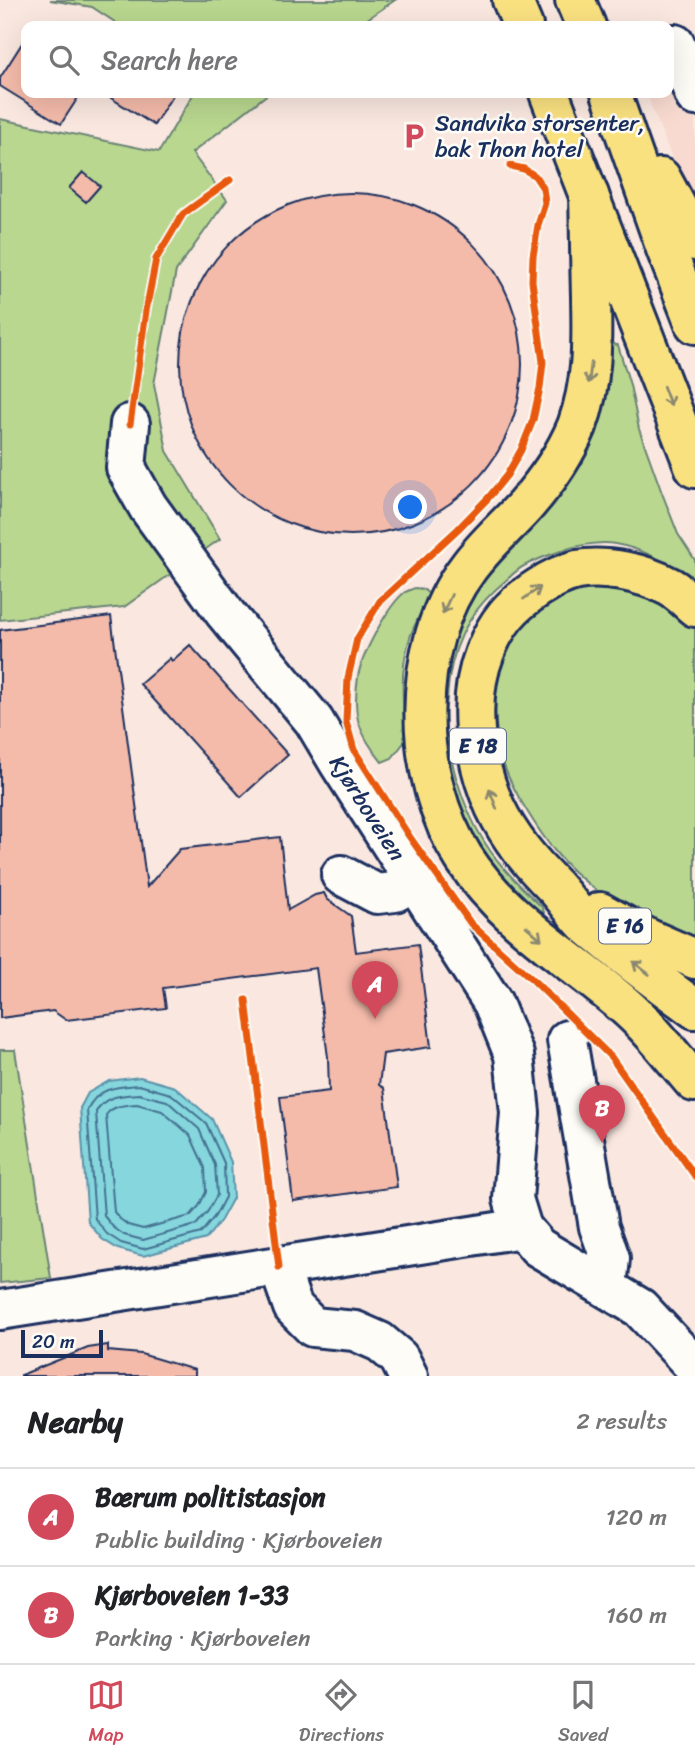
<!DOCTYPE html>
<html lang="en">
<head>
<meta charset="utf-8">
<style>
  :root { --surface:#fff; --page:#f6f6f6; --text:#202124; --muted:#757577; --line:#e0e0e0; --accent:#d1495b }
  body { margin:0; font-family:Sriracha,sans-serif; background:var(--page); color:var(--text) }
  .scale { position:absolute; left:21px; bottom:18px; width:82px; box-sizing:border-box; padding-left:7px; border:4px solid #1b2f5e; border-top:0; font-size:19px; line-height:24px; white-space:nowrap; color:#1b2f5e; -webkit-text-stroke:5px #fdfcf7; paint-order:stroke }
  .you { position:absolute; left:411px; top:508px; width:24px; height:24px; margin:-18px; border:5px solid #fff; border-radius:50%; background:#1a73e8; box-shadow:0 0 0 10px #1a73e833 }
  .badge { display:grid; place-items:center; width:46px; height:46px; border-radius:50%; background:var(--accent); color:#fff; font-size:23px; font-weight:700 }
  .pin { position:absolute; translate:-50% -58px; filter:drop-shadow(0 2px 4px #0008) }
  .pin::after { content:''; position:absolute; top:37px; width:24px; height:21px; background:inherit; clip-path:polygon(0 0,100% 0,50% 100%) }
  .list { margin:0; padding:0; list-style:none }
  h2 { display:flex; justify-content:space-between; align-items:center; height:91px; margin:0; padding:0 28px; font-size:30px }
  h2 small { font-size:23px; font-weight:400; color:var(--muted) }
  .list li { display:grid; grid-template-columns:46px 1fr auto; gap:21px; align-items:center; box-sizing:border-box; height:98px; padding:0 28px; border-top:2px solid var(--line) }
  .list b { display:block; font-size:26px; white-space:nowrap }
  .list p { margin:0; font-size:23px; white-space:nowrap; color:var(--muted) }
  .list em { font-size:23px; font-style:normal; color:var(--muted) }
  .icon { flex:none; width:38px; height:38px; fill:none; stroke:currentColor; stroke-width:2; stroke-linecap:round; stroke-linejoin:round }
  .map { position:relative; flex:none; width:695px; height:1376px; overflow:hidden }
  .search { position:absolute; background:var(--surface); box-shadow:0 7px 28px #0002; left:21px; right:21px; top:21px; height:77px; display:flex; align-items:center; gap:18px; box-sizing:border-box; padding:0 24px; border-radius:14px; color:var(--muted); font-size:26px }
  .sheet { height:287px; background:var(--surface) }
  nav { display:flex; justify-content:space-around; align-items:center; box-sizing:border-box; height:98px; border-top:2px solid var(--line); background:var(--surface); font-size:19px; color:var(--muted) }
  nav a { display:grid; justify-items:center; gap:4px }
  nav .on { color:var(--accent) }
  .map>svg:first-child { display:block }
</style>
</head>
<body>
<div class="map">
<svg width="695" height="1376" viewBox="0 0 695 1376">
  <rect width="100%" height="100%" fill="#fae8e0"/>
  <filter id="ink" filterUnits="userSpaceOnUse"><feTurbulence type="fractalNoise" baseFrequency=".0143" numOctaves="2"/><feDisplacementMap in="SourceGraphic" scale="14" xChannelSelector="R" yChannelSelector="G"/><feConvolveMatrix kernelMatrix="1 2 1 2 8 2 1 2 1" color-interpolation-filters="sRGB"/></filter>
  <g filter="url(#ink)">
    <!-- built -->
    <polygon fill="#f8dad0" points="695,51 695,216 646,93 669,93 669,59"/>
    <!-- green -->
    <g fill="#b9d78f" stroke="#6a8376" stroke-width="2">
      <polygon points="50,0 395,0 357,26 121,26 92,7"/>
      <polygon points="194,93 269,93 192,153 227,200 176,271 154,384 167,451 220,539 124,607 0,620 0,119 159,152"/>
      <path d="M613,344L618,345L630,385L639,429L662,493L678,534L695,560V584C671,565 646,549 615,544C599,541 573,546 558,552C546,556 535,560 524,566C516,570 510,577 503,583C466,614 450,650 447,698C446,705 445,712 445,719C449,769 469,828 502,866C514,880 528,894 542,907L544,912L540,914L486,861L468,831L442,755L439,680L470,593L592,436L606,394L610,349Z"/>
      <path d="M603,585L630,589L667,606L695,628V944C674,935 647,926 628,913C604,898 576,876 558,855C540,834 509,786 502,759C484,688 501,616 577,589C585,586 595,586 603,585Z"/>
      <path d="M415,588L423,589L430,595C423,610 413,625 409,641C399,673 403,707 406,740L392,758L382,762C372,750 362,735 358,720C355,707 356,690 358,677C361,656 388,605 405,592C406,592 414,588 415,588Z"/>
      <polygon points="0,1050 15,1050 51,1278 0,1283"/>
    </g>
    <!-- water -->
    <polygon fill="#85d6dd" stroke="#5b93aa" stroke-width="2" points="140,1077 175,1087 212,1119 231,1162 233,1198 221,1220 206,1239 143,1256 118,1249 102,1239 88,1222 80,1108 88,1093 109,1081"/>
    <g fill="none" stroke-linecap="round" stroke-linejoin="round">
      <!-- shore -->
      <g stroke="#457291" stroke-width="2">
        <path d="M139,1085L171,1094L206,1123L224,1163L225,1197L215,1216L201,1233L143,1249L121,1243L107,1234L95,1219L87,1110C98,1087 116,1087 139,1085Z"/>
        <path d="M139,1094L167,1101L199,1129L215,1165L217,1195L208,1211L196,1225L143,1240L124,1235L113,1227L104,1216L96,1112C104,1095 123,1095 139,1094Z"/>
        <path d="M137,1104L162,1111L190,1135L205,1168L206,1192L199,1206L190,1216L143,1229L128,1225L120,1219L114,1212L106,1115C113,1105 126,1105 137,1104Z"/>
      </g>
    </g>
    <!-- building -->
    <g fill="#f4bbaa" stroke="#1b2f5e" stroke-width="2">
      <polygon points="26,37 26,93 81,93 61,124 0,86 0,78"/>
      <polygon points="103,93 174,93 154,125"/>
      <polygon points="83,172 100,186 86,202 69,188"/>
      <circle cx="351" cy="364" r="171"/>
      <polygon points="111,616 147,887 180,849 280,837 288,910 315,895 324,893 327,899 351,916 356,952 418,944 431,1047 383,1054 379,1085 384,1088 397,1187 293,1201 280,1097 329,1091 328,1057 316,968 163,988 166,1008 66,1020 53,1011 0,1018 0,630"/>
      <polygon points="190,645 288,755 241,797 140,684 170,658 172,661"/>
      <polygon points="108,1345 108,1351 141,1354 195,1370 195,1376 21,1376 21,1375 88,1348"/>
    </g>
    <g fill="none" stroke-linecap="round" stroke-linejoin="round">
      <!-- minor casing -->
      <g stroke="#1b2f5e" stroke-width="44">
        <g id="minor">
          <polyline points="675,44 695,96"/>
          <path id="s1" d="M130,424L126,468L148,507L225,613L314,721L339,763L493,1003L514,1055L520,1113L513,1199L522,1228L538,1247L640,1308L695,1367"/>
          <polyline points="341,875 377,894 395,892 414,881"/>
          <polyline points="567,1040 599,1227 610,1258 607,1287"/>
          <polyline points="279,1267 293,1307 313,1327 355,1331 380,1342 399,1358 408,1376"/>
          <polyline points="0,1310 522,1228"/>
        </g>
      </g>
      <!-- highway casing -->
      <g stroke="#1b2f5e" stroke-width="44">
        <g id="highway">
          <polyline points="512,0 523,26"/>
          <polyline points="575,0 586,26"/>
          <polyline points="549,93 695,468"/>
          <polyline points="611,93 666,249 695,324"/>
          <polyline points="661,178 695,241"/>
          <path d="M589,195C590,229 590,262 591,296C592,342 593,382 577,426C565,455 546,482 525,506C506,527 485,545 468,568C409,646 412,777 464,858C504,920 568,957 623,1004C650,1027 671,1055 694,1082"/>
          <path d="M695,607C687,600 679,592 670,587C644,573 606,565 577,570C554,575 521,597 506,615C497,626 490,639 485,652C466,700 474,761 495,807C510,839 531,863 555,887C566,899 575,913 586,924C621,954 658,982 695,1009"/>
          <polyline points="600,912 649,939 695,959"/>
        </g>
      </g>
      <!-- minor -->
      <use href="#minor" stroke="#fdfcf7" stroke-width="38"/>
      <!-- highway -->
      <use href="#highway" stroke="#fae180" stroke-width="38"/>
      <!-- cycleway casing -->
      <g stroke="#fdfcf7" stroke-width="11">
        <g id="cycleway">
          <polyline points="510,166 524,169 535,176 543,188 545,203 538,225 533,256 532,281 543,362 540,388 533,420 521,450 507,475 489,497 458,529 380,601 357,639 348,678 346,721 354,750 409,836 471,924 534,981 611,1057 695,1176"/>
          <polyline points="130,424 146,311 156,259 183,214 230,180"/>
          <polyline points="246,1000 279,1267"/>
        </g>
      </g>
      <!-- cycleway -->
      <use href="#cycleway" stroke="#e8590c" stroke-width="7"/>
    </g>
    <!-- one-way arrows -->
    <defs><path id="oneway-shaft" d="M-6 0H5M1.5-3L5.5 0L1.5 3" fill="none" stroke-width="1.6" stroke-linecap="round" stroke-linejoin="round" transform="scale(1.75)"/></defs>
    <g stroke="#8a886f">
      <use href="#oneway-shaft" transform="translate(590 373) rotate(97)"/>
      <use href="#oneway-shaft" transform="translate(667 396) rotate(69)"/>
      <use href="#oneway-shaft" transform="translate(532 593) rotate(-35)"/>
      <use href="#oneway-shaft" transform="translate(447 604) rotate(115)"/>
      <use href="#oneway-shaft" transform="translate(493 799) rotate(-111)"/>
      <use href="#oneway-shaft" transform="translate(534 933) rotate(41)"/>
      <use href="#oneway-shaft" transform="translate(641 968) rotate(-142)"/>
    </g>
  </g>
  <!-- icons -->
  <defs>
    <g id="parking-bare" transform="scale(2.1)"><path d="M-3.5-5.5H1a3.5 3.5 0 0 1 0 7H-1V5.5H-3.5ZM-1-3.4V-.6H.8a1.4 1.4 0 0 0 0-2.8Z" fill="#d1495b" stroke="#fdfcf7" stroke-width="2.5" paint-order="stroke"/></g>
  </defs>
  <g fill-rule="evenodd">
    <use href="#parking-bare" x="414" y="136"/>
  </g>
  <g text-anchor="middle" stroke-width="5" stroke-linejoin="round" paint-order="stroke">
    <!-- shield labels -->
    <g fill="#fdfcf7" stroke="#5f6c8c" stroke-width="2">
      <rect x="450" y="728.5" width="56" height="35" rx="5"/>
      <rect x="599" y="908.5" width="52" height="35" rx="5"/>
    </g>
    <g font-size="21" font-weight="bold" fill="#1b2f5e">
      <text x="478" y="753">E 18</text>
      <text x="625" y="933">E 16</text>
    </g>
    <!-- poi labels -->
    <g font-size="23" fill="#1b2f5e" stroke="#fdfcf7" text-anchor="start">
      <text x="435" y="131">Sandvika storsenter,<tspan x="435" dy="26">bak Thon hotel</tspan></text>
    </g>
    <!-- street labels -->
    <g font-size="23" fill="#1b2f5e" stroke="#fdfcf7">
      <text dy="8" stroke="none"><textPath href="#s1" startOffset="462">Kjørboveien</textPath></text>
    </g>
  </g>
</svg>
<div class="scale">20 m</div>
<div class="you"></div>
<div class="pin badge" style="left:375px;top:1019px">A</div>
<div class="pin badge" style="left:602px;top:1143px">B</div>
<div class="search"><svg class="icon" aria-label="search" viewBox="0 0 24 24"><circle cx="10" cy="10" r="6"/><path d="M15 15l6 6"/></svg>Search here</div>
</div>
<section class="sheet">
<h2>Nearby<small>2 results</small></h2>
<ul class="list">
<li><span class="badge">A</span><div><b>Bærum politistasjon</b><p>Public building · Kjørboveien</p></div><em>120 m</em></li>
<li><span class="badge">B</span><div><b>Kjørboveien 1-33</b><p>Parking · Kjørboveien</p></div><em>160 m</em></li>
</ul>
</section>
<nav>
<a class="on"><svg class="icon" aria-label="map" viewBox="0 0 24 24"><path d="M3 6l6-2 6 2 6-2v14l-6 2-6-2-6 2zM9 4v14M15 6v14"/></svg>Map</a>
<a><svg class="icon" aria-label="directions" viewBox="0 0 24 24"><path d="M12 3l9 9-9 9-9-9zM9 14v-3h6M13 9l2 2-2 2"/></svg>Directions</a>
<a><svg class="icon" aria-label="saved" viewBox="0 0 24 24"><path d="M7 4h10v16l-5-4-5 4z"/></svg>Saved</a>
</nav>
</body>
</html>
